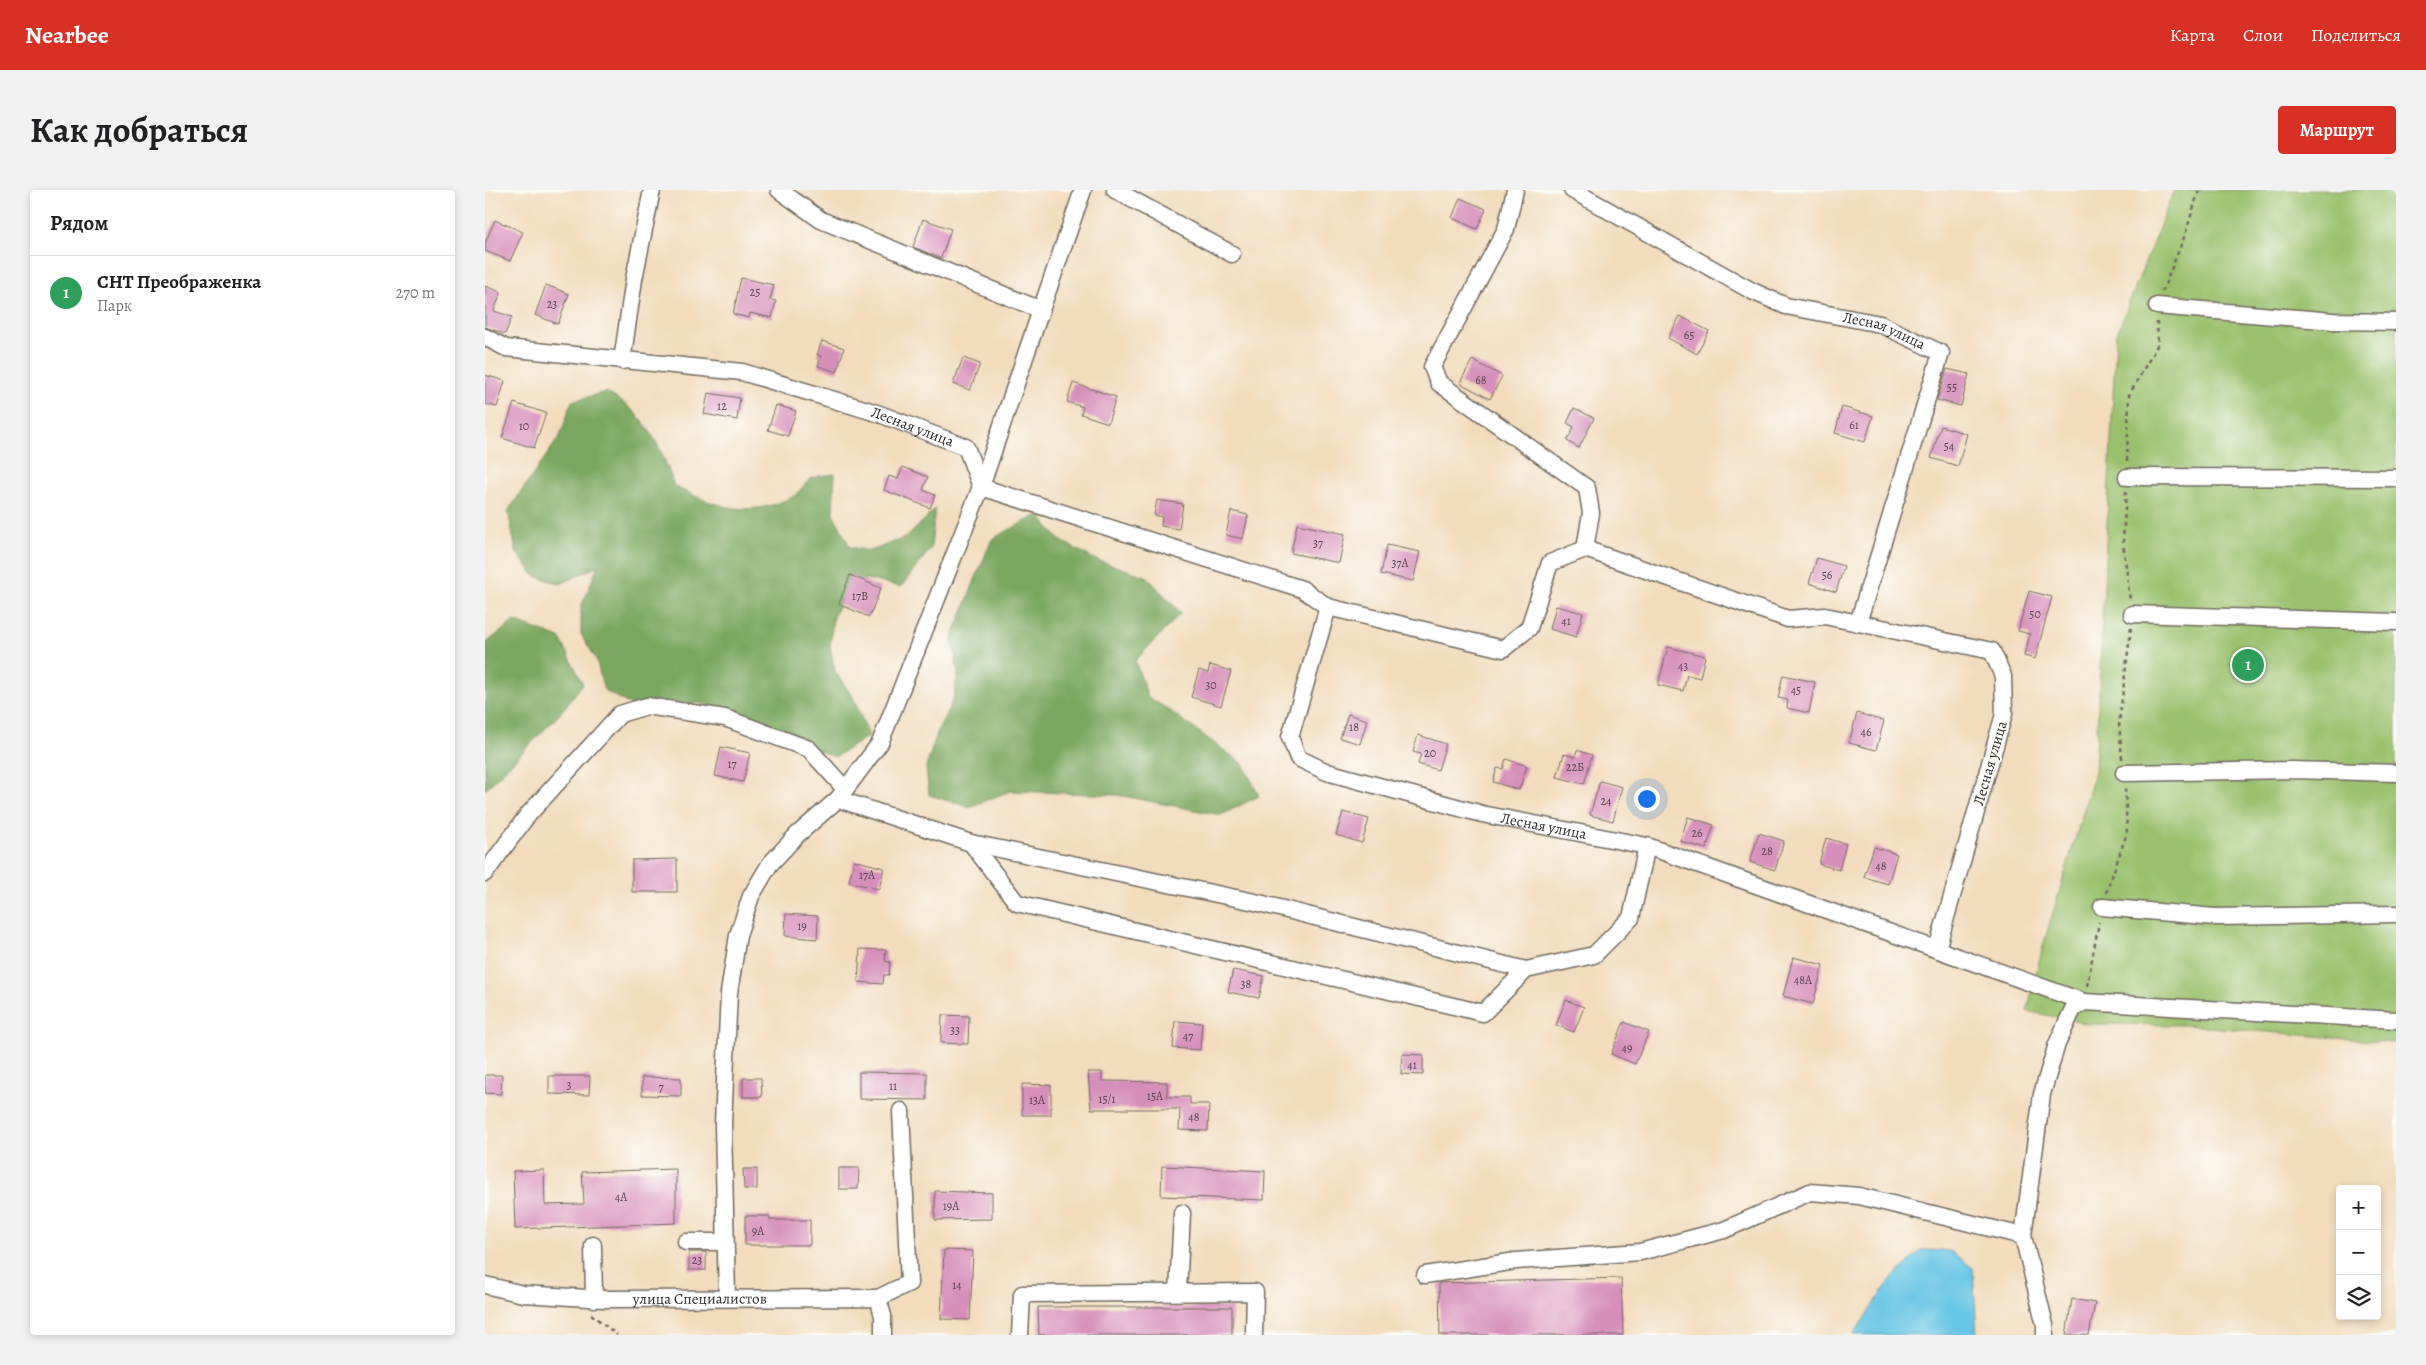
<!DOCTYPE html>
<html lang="ru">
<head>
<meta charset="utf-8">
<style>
  :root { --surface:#fff; --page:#f2f2f2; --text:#202124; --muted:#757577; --line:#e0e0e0; --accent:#d93025 }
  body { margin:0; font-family:Alegreya,serif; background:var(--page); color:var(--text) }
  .controls { position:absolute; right:15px; bottom:15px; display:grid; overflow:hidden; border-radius:5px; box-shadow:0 2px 8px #0003 }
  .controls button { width:45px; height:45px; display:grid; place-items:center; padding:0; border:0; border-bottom:1px solid var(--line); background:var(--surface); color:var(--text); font:25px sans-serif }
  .you { position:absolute; left:1161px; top:608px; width:18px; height:18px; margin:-12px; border:4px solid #fff; border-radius:50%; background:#1a73e8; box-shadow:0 0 0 8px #1a73e833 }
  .badge { display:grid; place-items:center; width:32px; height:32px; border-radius:50%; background:var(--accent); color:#fff; font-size:16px; font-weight:700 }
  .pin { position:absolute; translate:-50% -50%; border:2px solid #fff; box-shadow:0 1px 5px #0006 }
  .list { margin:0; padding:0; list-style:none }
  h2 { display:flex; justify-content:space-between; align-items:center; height:65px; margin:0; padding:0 20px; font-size:21px }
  h2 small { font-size:16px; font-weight:400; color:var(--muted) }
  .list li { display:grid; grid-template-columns:32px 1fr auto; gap:15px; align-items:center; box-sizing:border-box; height:75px; padding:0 20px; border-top:1px solid var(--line) }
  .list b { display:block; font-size:19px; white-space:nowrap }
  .list p { margin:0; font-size:16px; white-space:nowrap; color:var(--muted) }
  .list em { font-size:16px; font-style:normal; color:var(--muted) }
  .icon { flex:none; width:28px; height:28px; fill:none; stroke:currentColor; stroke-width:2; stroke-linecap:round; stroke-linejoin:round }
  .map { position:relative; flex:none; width:1911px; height:1145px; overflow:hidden; border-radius:5px }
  header { display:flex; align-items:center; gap:30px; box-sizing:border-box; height:70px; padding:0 25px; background:var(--accent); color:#fff }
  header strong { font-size:24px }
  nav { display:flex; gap:28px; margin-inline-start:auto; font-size:18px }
  .intro { display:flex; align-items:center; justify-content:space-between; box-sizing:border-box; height:120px; padding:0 30px }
  h1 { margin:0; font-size:35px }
  .button { padding:12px 22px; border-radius:5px; background:var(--accent); color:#fff; font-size:18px; font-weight:700 }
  main { display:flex; gap:30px; padding:0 30px }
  aside { flex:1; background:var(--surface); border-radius:5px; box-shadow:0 2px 8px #0003 }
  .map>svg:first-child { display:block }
</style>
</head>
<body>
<header>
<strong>Nearbee</strong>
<nav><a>Карта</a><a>Слои</a><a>Поделиться</a></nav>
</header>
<div class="intro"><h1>Как добраться</h1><a class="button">Маршрут</a></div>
<main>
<aside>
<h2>Рядом<small></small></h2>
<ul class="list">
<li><span class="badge" style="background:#2e9e5b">1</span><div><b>СНТ Преображенка</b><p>Парк</p></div><em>270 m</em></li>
</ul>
</aside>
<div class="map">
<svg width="1911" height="1145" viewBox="0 0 1911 1145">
  <rect width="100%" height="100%" fill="#fdfcf7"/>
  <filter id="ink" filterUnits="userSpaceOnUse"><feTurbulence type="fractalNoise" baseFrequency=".02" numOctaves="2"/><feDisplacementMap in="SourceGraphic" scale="10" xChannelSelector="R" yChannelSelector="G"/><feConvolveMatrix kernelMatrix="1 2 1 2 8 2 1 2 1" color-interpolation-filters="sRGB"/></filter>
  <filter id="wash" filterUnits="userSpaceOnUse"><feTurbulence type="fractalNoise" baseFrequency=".0096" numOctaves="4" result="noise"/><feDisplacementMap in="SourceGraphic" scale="20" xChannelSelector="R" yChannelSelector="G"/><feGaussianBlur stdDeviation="1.12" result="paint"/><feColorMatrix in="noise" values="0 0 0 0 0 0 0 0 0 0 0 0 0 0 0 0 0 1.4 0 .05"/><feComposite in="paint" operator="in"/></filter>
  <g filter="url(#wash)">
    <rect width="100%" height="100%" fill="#f2dcbd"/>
    <!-- green -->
    <polygon fill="#99c16d" stroke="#62764c" points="1689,0 1911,0 1911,853 1701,835 1603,834 1542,821 1556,763 1610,582 1631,146"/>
    <!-- forest -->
    <g fill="#7aa760" stroke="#526946">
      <path d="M121,202C130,208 140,213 147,220C168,239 181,270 189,296C230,317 264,329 307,307C315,303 320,292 327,288C334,285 344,285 350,284L348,323L365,357L385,361L422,347L450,319L446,358L416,397L381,389L359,403L348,427L345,457L350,481L369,509L384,546L350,567L252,529L218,513L147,516L119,500L111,469L96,444V417L113,376L75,394L50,386L31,362L23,321L75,246L87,211Z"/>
      <polygon points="554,324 573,349 611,370 661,386 696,423 650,471 663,507 681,518 758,574 774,606 736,625 632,605 525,601 484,617 444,605 441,577 453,540 468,510 473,483 467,449 490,390 507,349"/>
      <polygon points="29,431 75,448 98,494 73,526 0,600 0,454"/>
    </g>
    <!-- water -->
    <polygon fill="#66c6e5" stroke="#487888" points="1437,1060 1465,1061 1488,1078 1492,1145 1368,1145 1407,1088"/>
    <g id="blocks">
      <!-- building -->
      <g fill="#d68fbb">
        <polygon points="975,8 1001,19 992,39 967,28"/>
        <polygon points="438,29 466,39 456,68 428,57"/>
        <polygon points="10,30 38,42 25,71 0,61 0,53"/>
        <polygon points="256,88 289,95 285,110 291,111 287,128 265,123 264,128 248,124"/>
        <polygon points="61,95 84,104 73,134 50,125"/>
        <polygon points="0,96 16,102 9,121 27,127 20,144 0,137"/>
        <polygon points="1195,126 1224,141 1212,164 1183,148"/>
        <polygon points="337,151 359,158 352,182 333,176 336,166 332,165"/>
        <polygon points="478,168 495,174 485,200 468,194"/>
        <polygon points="987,170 1017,186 1005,209 975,193"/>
        <polygon points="1462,179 1484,184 1476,216 1452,210"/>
        <polygon points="0,185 20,191 12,217 0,214"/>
        <polygon points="588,193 631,207 623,233 596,224 598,217 582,212"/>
        <polygon points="223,203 255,208 252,230 219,224"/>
        <polygon points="29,213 61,223 49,258 17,248"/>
        <polygon points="291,215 311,221 303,246 283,240"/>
        <polygon points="1357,217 1388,226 1380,252 1350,243"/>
        <polygon points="1089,218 1109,228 1094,258 1082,251 1089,237 1082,233"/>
        <polygon points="1456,236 1482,244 1473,276 1446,268"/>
        <polygon points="418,277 443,287 438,300 450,305 445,318 399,300 404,286 413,289"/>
        <polygon points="672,310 698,314 694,339 676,336 677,327 669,325"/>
        <polygon points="746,321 763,325 758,349 741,345"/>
        <polygon points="812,334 860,344 854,373 806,363"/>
        <polygon points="902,355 935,362 928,391 896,384"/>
        <polygon points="1332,368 1359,376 1351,402 1324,393"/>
        <polygon points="365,385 396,398 384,427 354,414"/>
        <polygon points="1544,401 1567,407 1550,469 1539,466 1545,444 1533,441"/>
        <polygon points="1071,416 1098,423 1091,447 1065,439"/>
        <polygon points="1183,457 1220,466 1215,488 1202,485 1198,501 1173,495"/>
        <polygon points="725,475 746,481 736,516 706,507 714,480 723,483"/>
        <polygon points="1298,485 1330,492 1324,523 1302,518 1303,510 1293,508"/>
        <polygon points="1372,523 1399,531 1391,560 1364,553"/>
        <polygon points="863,524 882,530 875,554 855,548"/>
        <polygon points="933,545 961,554 953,580 933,574 936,564 928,562"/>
        <polygon points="236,557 265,563 258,592 230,586"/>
        <polygon points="1092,560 1107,565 1099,594 1072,587 1079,564 1090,567"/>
        <polygon points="1021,569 1042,576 1034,600 1008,592 1012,578 1018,579"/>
        <polygon points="1115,591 1137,597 1128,631 1105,625"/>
        <polygon points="858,622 884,629 877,653 851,645"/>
        <polygon points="1203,627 1229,635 1221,659 1195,651"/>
        <polygon points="1274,643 1299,651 1290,680 1265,672"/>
        <polygon points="1341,648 1361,654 1354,680 1334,674"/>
        <polygon points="1389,657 1412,664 1403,694 1379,687"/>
        <polygon points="192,669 192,702 147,702 147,670"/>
        <polygon points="369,670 399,678 394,699 364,692"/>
        <polygon points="301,724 333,726 332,749 300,746"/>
        <polygon points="375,759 401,760 400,771 405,772 404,785 399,785 398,794 373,792"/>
        <polygon points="1308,767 1338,775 1328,814 1298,806"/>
        <polygon points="748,780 779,786 774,808 743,802"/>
        <polygon points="1081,810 1099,817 1089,842 1071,835"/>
        <polygon points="457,825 484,826 483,854 456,853"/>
        <polygon points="690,831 717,833 715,860 688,858"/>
        <polygon points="1139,832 1164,842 1150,874 1126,864"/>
        <polygon points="917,864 938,865 938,885 916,884"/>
        <polygon points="374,882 442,883 442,910 374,909"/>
        <polygon points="603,882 617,882 617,891 682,892 682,907 705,907 705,914 724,914 723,941 694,940 695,919 606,919"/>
        <polygon points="0,885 17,885 16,904 0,903"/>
        <polygon points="64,886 105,886 104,905 64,904"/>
        <polygon points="157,887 196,888 196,906 157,905"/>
        <polygon points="258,888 276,888 277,907 258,907"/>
        <polygon points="537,894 566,895 566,925 537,925"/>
        <polygon points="677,976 780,981 779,1010 676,1006"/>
        <polygon points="354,978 374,978 373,999 354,999"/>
        <polygon points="191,979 191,1033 30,1039 28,981 59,980 60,1015 99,1014 97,982"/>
        <polygon points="258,979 272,979 272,999 259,999"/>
        <polygon points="450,1001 507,1003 507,1029 450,1030"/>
        <polygon points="260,1026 285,1026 285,1030 325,1030 325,1055 260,1055"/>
        <polygon points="459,1060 488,1061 485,1130 456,1129"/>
        <rect x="204" y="1062" width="17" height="18"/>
        <polygon points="1136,1088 1138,1145 955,1145 954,1093"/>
        <polygon points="1587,1109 1610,1113 1604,1145 1581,1145"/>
        <polygon points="553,1117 747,1117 747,1145 554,1145"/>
      </g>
    </g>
  </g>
  <g filter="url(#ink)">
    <use href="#blocks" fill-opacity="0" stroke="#71695e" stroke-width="1"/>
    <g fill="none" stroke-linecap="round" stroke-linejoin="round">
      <!-- minor casing -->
      <g stroke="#71695e" stroke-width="19">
        <g id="minor">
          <polyline points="630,0 747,64"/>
          <polyline points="1030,0 1021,39 947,177 954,193 1102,298 1106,323 1100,359"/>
          <path id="s1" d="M1087,0L1267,101L1301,116L1395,134L1456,163L1373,433"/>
          <polyline points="1672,116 1848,131 1911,132"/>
          <polyline points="556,120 598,0"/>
          <path id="s2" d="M0,147L21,158L257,182L392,223L481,257L496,297"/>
          <polyline points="137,171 149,89 167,0"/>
          <polyline points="1642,287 1911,288"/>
          <path id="s3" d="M496,297L817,399L843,417L805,547L813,568L842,582L997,624L1162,656L1599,812L1911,830"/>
          <polyline points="843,417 1018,459 1044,438 1065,373 1100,359 1303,429 1340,426 1507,461 1518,486 1519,524 1452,759"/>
          <polyline points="1647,424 1911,432"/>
          <polyline points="1639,583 1808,580 1911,583"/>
          <polyline points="353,609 486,653 532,713 998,823 1041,780 1109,765 1146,728 1162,656"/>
          <polyline points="486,653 770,712 1041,780"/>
          <polyline points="0,683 42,626 135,524 162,516 240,528 324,559 360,599"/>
          <polyline points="1617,717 1730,727 1911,724"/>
          <polyline points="201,1052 240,1052"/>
          <polyline points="108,1055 109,1109"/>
          <polyline points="940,1085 1031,1071 1155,1062 1239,1040 1325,1002 1374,1006 1538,1046"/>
          <path id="s4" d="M0,1095L38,1104L119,1109L393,1108L398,1126V1145"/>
          <polyline points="693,1102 697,1023"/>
          <polyline points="242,1108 238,934 244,803 253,745 266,706 285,674 312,645 353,609 395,553 496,297 556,120 336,30 294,0"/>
          <polyline points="393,1108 424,1093 416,921"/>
          <polyline points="535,1145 537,1104 770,1102 769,1145"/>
          <polyline points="1560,1145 1560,1135 1538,1046 1557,904 1572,854 1588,819 1599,812"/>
        </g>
      </g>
      <!-- path -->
      <g stroke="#71695e" stroke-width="2.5" stroke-dasharray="4 4" stroke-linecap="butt">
        <polyline points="1677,102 1700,45 1714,0"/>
        <polyline points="1642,271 1644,205 1673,154 1672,132"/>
        <polyline points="1641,301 1638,352 1645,410"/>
        <polyline points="1637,569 1634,532 1646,438"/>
        <polyline points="1621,703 1642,643 1640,597"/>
        <polyline points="1602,796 1614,732"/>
        <polyline points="106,1124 132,1145"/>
      </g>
      <!-- minor -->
      <use href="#minor" stroke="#fff" stroke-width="16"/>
    </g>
  </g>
  <g text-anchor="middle" stroke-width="4" stroke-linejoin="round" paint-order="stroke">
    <!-- number labels -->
    <g font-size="12" fill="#56444f">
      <text x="270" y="106">25</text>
      <text x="67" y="118">23</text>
      <text x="1204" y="149">65</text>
      <text x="996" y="194">68</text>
      <text x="1467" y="201">55</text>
      <text x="237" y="220">12</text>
      <text x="1369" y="239">61</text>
      <text x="39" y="240">10</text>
      <text x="1464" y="260">54</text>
      <text x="833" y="357">37</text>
      <text x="915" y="377">37А</text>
      <text x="1342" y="389">56</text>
      <text x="375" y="410">17В</text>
      <text x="1550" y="428">50</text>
      <text x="1081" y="435">41</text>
      <text x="1198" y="480">43</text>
      <text x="726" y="499">30</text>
      <text x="1311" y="504">45</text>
      <text x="869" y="541">18</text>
      <text x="1381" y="546">46</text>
      <text x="945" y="567">20</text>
      <text x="247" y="578">17</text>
      <text x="1090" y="581">22Б</text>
      <text x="1121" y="615">24</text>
      <text x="1212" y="647">26</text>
      <text x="1282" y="665">28</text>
      <text x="1396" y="680">48</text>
      <text x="382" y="689">17А</text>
      <text x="317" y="740">19</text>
      <text x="1318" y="794">48А</text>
      <text x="761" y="798">38</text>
      <text x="470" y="844">33</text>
      <text x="703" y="850">47</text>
      <text x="1142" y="862">49</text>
      <text x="927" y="879">41</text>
      <text x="84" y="899">3</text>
      <text x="408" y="900">11</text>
      <text x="176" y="901">7</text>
      <text x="670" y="910">15А</text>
      <text x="622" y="913">15/1</text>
      <text x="552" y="914">13А</text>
      <text x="709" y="931">48</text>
      <text x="136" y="1011">4А</text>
      <text x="466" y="1020">19А</text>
      <text x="273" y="1045">9А</text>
      <text x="212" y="1074">23</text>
      <text x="472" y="1099">14</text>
    </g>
    <!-- street labels -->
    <g font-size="15" fill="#2b2b2b" stroke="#fdfcf7">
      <text dy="5" stroke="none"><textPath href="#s1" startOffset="345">Лесная улица</textPath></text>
      <text dy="5" stroke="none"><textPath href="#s2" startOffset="440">Лесная улица</textPath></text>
      <text transform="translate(1505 573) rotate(-74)" y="5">Лесная улица</text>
      <text dy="5" stroke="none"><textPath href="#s3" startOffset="782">Лесная улица</textPath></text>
      <text dy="5" stroke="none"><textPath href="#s4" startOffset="216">улица Специалистов</textPath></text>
    </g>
  </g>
</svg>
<div class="controls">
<button>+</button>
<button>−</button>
<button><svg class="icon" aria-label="layers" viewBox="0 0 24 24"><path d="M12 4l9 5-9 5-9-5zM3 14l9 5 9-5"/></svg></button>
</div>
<div class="you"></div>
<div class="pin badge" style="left:1763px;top:475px;background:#2e9e5b">1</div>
</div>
</main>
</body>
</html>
